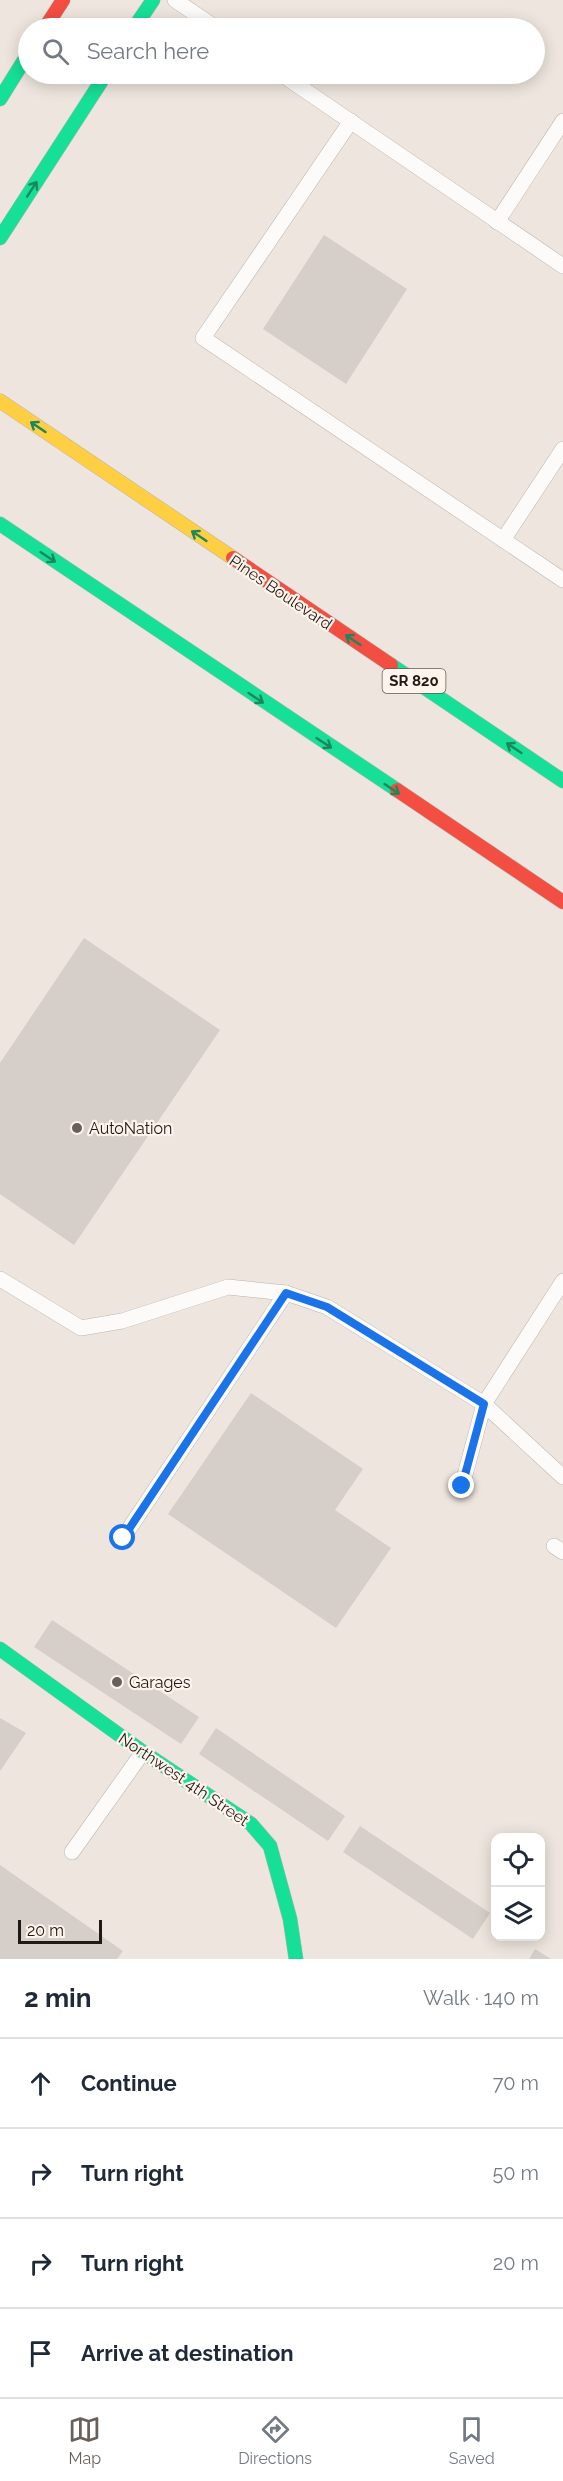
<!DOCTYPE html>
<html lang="en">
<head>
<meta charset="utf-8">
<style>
  :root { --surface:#fff; --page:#f6f6f7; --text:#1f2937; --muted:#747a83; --line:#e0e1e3; --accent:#68615b }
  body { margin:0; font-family:Raleway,sans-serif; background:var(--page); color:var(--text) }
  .controls { position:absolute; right:18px; bottom:18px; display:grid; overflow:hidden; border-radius:12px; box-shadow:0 3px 15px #0003 }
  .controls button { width:54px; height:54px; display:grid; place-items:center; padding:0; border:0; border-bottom:2px solid var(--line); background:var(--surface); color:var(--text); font:30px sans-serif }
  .scale { position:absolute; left:18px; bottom:15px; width:84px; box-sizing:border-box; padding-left:6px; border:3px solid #201a15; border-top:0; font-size:16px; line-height:21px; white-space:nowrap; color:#201a15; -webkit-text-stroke:4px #fef4eb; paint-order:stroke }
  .stop { position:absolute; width:18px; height:18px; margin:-14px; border:4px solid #1a73e8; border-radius:50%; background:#fff }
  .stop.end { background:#1a73e8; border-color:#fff; box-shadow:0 2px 6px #0008 }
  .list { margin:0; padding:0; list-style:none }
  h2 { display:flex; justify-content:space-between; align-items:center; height:78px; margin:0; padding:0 24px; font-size:26px }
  h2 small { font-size:20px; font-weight:400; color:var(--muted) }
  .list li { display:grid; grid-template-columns:39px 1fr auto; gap:18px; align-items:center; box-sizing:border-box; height:90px; padding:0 24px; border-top:2px solid var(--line) }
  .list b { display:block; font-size:22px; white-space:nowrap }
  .list em { font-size:20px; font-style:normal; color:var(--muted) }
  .icon { flex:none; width:33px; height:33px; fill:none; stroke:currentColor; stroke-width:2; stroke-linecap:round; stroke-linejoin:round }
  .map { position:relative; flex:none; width:563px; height:1959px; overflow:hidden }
  .search { position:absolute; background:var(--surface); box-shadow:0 3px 15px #0003; left:18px; right:18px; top:18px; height:66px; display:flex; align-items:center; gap:15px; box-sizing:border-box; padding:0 21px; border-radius:33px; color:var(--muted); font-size:22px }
  .sheet { height:438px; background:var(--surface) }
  nav { display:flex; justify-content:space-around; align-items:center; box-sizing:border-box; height:84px; border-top:2px solid var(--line); background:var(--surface); font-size:16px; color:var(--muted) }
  nav a { display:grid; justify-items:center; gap:3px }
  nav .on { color:var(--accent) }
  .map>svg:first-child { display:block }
</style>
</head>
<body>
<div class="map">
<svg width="563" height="1959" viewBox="0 0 563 1959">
  <rect width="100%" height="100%" fill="#eee6de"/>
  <!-- building -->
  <g fill="#d5cec9">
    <polygon points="324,235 407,289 346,384 263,329"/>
    <polygon points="84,938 220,1030 74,1245 0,1194 0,1063"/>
    <polygon points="251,1393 363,1469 335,1510 391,1548 336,1628 168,1514"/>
    <polygon points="52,1620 199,1717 181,1744 34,1647"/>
    <polygon points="0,1718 26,1733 0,1771"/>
    <polygon points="216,1728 345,1816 328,1841 199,1754"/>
    <polygon points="360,1826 490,1913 473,1939 343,1852"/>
    <polygon points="0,1865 123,1951 117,1959 0,1959"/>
    <polygon points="535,1949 551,1959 529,1959"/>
  </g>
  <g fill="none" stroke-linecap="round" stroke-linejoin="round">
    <!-- lane casing -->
    <g stroke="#bab4ae" stroke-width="16">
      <g id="lane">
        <polyline points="175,0 216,28"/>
        <polyline points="281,74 563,266"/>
        <polyline points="351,121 203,338 563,580"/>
        <polyline points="497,222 563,121"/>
        <polyline points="503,540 563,449"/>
        <polyline points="0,1279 81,1328 122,1321 228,1287 286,1293 327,1307 484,1404 563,1477"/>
        <polyline points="462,1486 484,1404 563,1281"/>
        <polyline points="123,1538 286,1293"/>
        <polyline points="554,1546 563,1552"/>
        <polyline points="72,1852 143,1752"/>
      </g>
    </g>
    <!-- fast casing -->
    <g stroke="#bab4ae" stroke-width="15">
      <g id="fast">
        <polyline points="134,28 153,0"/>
        <polyline points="0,99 28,54"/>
        <polyline points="0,238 106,74"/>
        <polyline points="0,524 397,790"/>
        <polyline points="391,665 563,781"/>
        <polyline points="0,1649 143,1752 251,1824 270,1846 290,1919 296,1959"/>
      </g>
    </g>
    <!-- slow casing -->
    <g stroke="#bab4ae" stroke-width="15">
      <polyline id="slow" points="0,401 233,558"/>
    </g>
    <!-- jam casing -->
    <g stroke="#bab4ae" stroke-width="15">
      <g id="jam">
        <polyline points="45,28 63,0"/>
        <polyline points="233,558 391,665"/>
        <polyline points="397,790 563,902"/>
      </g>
    </g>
    <!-- lane -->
    <use href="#lane" stroke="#fcfbfa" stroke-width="15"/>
    <!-- fast -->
    <use href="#fast" stroke="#16e098" stroke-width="14"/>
    <!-- slow -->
    <use href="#slow" stroke="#ffcf43" stroke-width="14"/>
    <!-- jam -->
    <use href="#jam" stroke="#f24e42" stroke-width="14"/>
  </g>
  <!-- one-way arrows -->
  <defs><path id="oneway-shaft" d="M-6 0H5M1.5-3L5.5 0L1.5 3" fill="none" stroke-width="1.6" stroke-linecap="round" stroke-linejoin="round" transform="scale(1.5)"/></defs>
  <g stroke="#1a875d">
    <use href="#oneway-shaft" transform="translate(32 189) rotate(-57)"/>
    <use href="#oneway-shaft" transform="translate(38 427) rotate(-146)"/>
    <use href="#oneway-shaft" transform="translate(199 536) rotate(-146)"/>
    <use href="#oneway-shaft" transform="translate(48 557) rotate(34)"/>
    <use href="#oneway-shaft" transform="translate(353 640) rotate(-146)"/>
    <use href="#oneway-shaft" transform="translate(256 698) rotate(34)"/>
    <use href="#oneway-shaft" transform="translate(324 743) rotate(33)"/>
    <use href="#oneway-shaft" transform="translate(514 748) rotate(-146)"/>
    <use href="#oneway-shaft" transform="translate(392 789) rotate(34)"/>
  </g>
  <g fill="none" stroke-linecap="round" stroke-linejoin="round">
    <!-- route -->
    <polyline stroke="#1a73e8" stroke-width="8" points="123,1538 286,1293 327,1307 484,1404 462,1486"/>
  </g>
  <!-- markers -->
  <g fill="#68615b" stroke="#fef4eb" stroke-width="2">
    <circle cx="77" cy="1128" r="6"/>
    <circle cx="117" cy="1682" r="6"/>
  </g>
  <g text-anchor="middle" stroke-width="4.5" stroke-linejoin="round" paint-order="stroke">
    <!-- shield labels -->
    <rect fill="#fef4eb" stroke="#635b55" stroke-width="1.5" x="382.5" y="669" width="63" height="24" rx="4.5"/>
    <g font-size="15" font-weight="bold" fill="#201a15">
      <text x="414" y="686">SR 820</text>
    </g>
    <!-- street labels -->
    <g font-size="16" fill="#201a15" stroke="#fef4eb">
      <text transform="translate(281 592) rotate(34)" y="6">Pines Boulevard</text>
      <text transform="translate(184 1779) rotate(34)" y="6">Northwest 4th Street</text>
    </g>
    <!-- poi labels -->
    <g font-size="16" fill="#201a15" stroke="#fef4eb" text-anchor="start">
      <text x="89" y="1134">AutoNation</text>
      <text x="129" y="1688">Garages</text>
    </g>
  </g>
</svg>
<div class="controls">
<button><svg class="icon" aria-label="locate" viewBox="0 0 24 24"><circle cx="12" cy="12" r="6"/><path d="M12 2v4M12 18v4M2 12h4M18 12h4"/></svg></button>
<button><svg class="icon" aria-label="layers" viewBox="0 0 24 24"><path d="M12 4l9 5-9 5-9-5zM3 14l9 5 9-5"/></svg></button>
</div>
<div class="scale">20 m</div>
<div class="stop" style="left:123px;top:1538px"></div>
<div class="stop end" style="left:462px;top:1486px"></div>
<div class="search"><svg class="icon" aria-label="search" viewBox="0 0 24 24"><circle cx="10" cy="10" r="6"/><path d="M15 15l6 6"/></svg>Search here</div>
</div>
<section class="sheet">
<h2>2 min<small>Walk · 140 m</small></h2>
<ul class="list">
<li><svg class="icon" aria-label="ahead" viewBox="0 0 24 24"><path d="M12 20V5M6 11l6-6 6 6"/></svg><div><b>Continue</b></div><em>70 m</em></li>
<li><svg class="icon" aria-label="right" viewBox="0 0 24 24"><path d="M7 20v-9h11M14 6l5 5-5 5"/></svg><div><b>Turn right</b></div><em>50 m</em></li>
<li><svg class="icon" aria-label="right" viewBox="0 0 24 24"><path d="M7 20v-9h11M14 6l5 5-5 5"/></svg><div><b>Turn right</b></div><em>20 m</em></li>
<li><svg class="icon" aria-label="arrive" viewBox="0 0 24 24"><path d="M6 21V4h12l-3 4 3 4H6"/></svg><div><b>Arrive at destination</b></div></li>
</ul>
</section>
<nav>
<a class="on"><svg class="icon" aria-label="map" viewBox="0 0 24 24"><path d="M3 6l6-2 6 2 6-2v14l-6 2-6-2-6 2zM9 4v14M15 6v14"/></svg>Map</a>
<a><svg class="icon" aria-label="directions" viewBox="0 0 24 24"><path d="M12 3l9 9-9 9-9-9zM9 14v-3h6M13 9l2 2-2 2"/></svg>Directions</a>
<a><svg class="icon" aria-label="saved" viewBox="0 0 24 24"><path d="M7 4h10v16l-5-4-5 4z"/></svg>Saved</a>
</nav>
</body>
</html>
